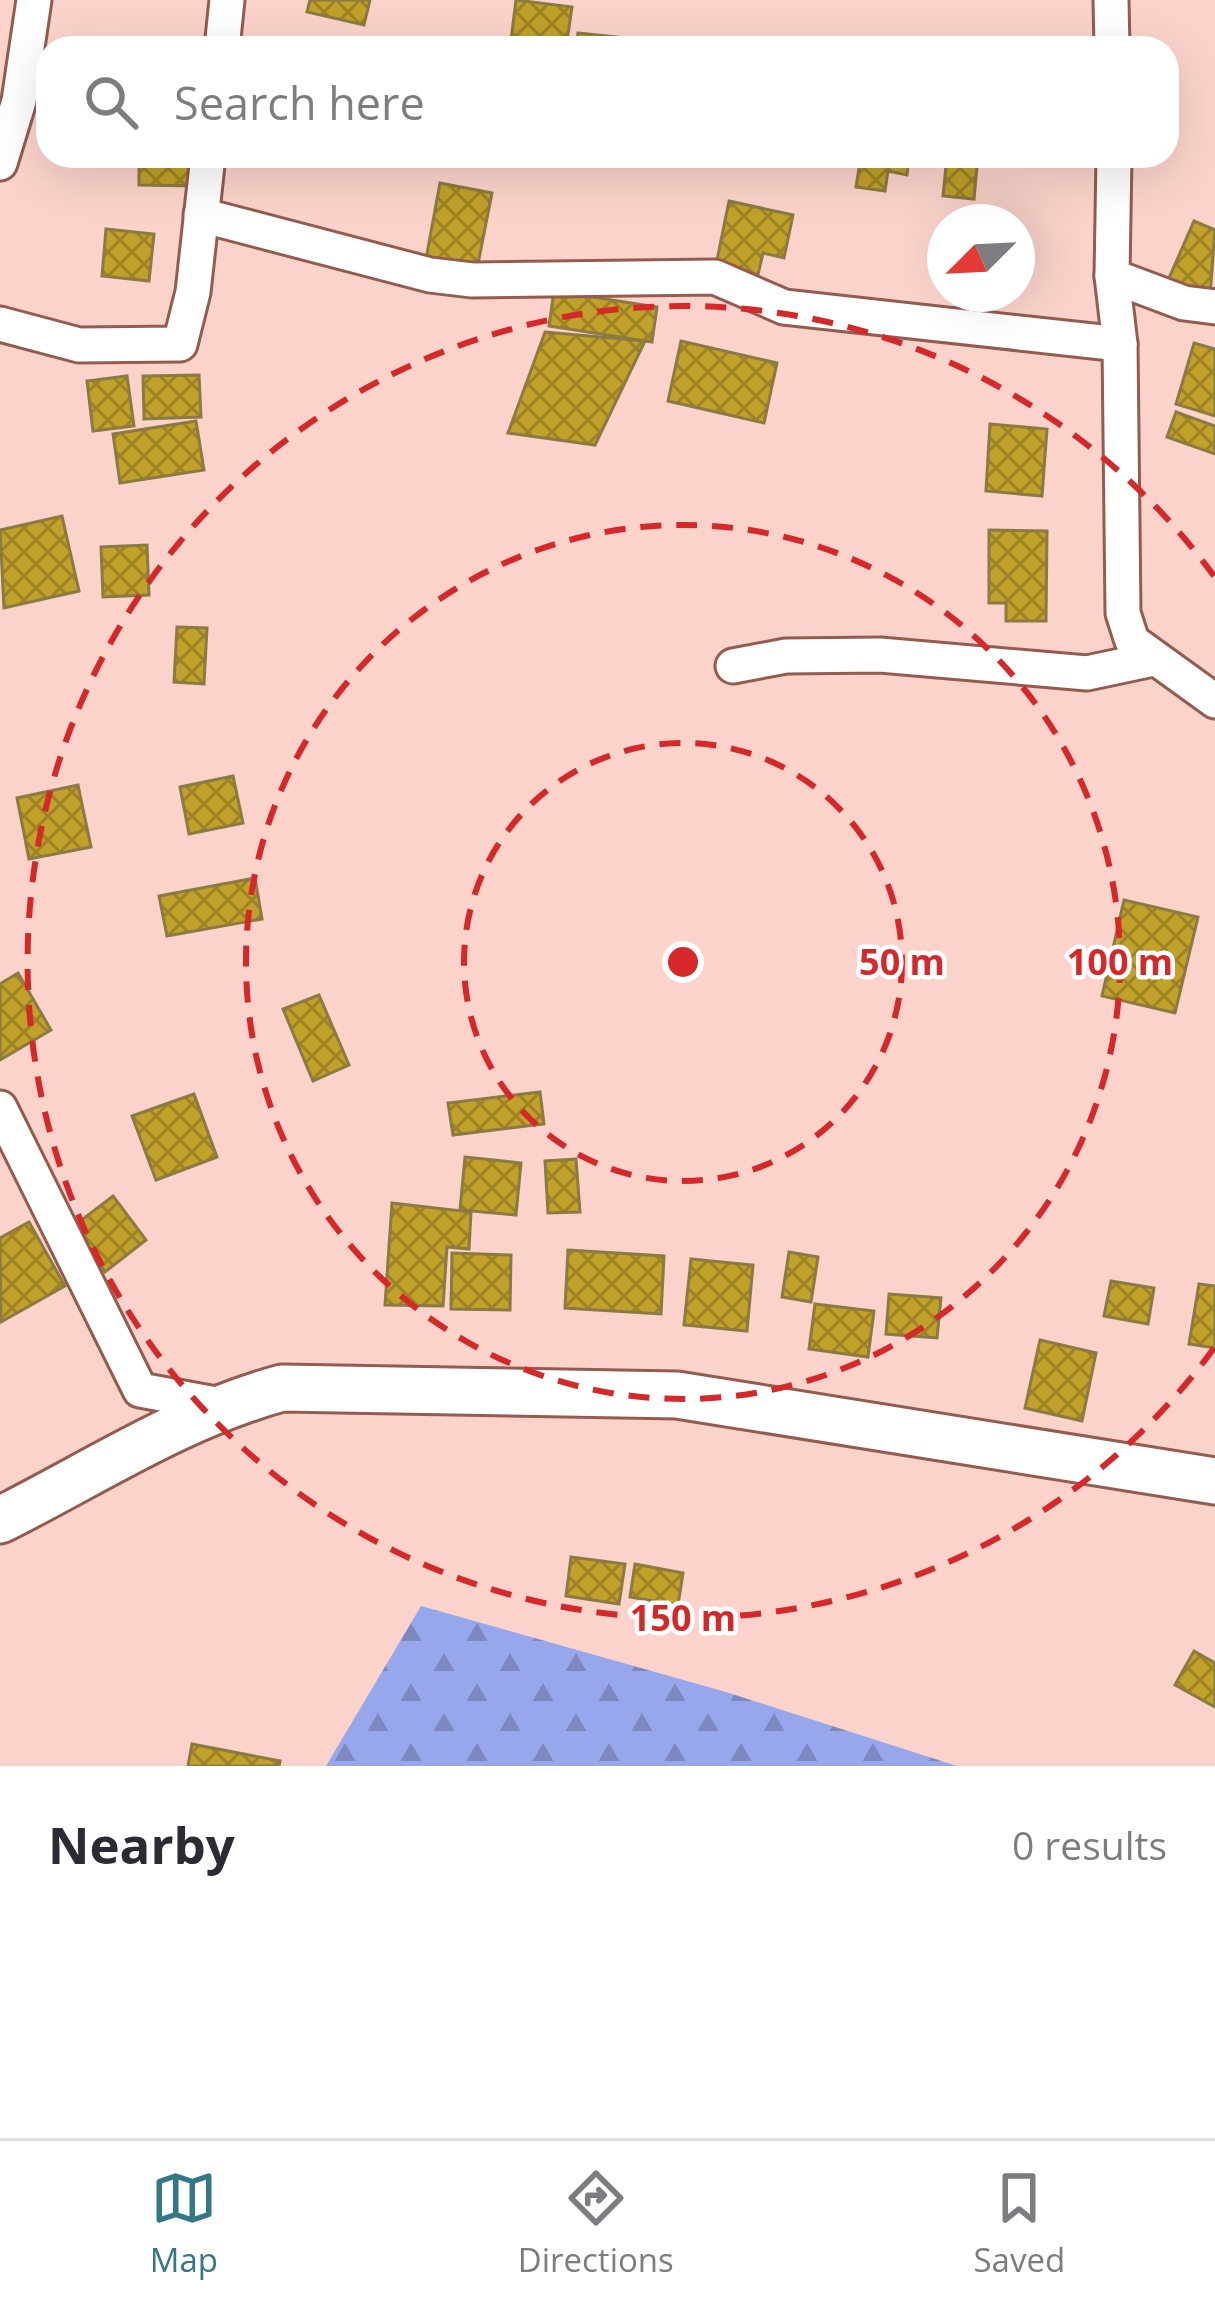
<!DOCTYPE html>
<html lang="en">
<head>
<meta charset="utf-8">
<style>
  :root { --surface:#fff; --page:#f7f7f7; --text:#2b2b33; --muted:#7c7c81; --line:#e1e1e2; --accent:#337886 }
  body { margin:0; font-family:"Open Sans",sans-serif; background:var(--page); color:var(--text) }
  .compass { position:absolute; left:927px; top:204px; width:108px; height:108px; border-radius:50%; background:var(--surface); box-shadow:0 12px 48px #0002; rotate:246deg }
  .list { margin:0; padding:0; list-style:none }
  h2 { display:flex; justify-content:space-between; align-items:center; height:156px; margin:0; padding:0 48px; font-size:51px }
  h2 small { font-size:39px; font-weight:400; color:var(--muted) }
  .icon { flex:none; width:66px; height:66px; fill:none; stroke:currentColor; stroke-width:2; stroke-linecap:round; stroke-linejoin:round }
  .map { position:relative; flex:none; width:1215px; height:1766px; overflow:hidden }
  .search { position:absolute; background:var(--surface); box-shadow:0 12px 48px #0002; left:36px; right:36px; top:36px; height:132px; display:flex; align-items:center; gap:30px; box-sizing:border-box; padding:0 42px; border-radius:36px; color:var(--muted); font-size:45px }
  .sheet { height:372px; background:var(--surface) }
  nav { display:flex; justify-content:space-around; align-items:center; box-sizing:border-box; height:168px; border-top:3px solid var(--line); background:var(--surface); font-size:33px; color:var(--muted) }
  nav a { display:grid; justify-items:center; gap:6px }
  nav .on { color:var(--accent) }
  .map>svg:first-child { display:block }
</style>
</head>
<body>
<div class="map">
<svg width="1215" height="1766" viewBox="0 0 1215 1766">
  <defs>
    <pattern id="forest-firs" width="22" height="20" patternUnits="userSpaceOnUse" patternTransform="scale(3)"><rect width="22" height="20" fill="#96a7eb"/><path d="M5 1l3.5 6h-7zM16 11l3.5 6h-7z" fill="#7c88be"/></pattern>
    <pattern id="building-cross-hatch" width="8" height="8" patternUnits="userSpaceOnUse" patternTransform="scale(3)"><rect width="8" height="8" fill="#c0a129"/><path d="M0 0l8 8M0 8l8-8" fill="none" stroke="#9d8323"/></pattern>
  </defs>
  <rect width="100%" height="100%" fill="#fbd3ca"/>
  <!-- forest -->
  <polygon fill="url(#forest-firs)" points="421,1606 726,1692 957,1766 326,1766"/>
  <!-- building -->
  <g fill="url(#building-cross-hatch)" stroke="#8b7a42" stroke-width="3">
    <polygon points="310,0 370,0 364,25 307,12"/>
    <polygon points="516,0 572,7 566,48 510,48"/>
    <polygon points="578,33 617,37 616,48 576,48"/>
    <polygon points="139,156 197,156 196,186 139,185"/>
    <polygon points="861,156 909,156 907,175 888,171 885,191 856,187"/>
    <polygon points="947,156 978,156 974,199 943,196"/>
    <polygon points="440,183 492,193 477,269 426,259"/>
    <polygon points="729,201 793,215 784,258 763,253 758,275 716,265"/>
    <polygon points="1194,221 1215,230 1210,296 1169,278"/>
    <polygon points="106,229 154,234 149,281 102,276"/>
    <polygon points="554,291 657,307 652,342 549,326"/>
    <polygon points="545,332 645,341 595,445 508,433"/>
    <polygon points="681,341 777,363 764,423 668,401"/>
    <polygon points="1194,343 1215,349 1215,416 1176,404"/>
    <polygon points="199,375 201,417 144,419 143,376"/>
    <polygon points="127,376 134,426 93,431 87,381"/>
    <polygon points="1176,412 1215,426 1215,454 1167,437"/>
    <polygon points="196,421 204,470 120,483 113,434"/>
    <polygon points="990,424 1047,429 1042,496 986,491"/>
    <polygon points="62,516 79,591 4,608 0,530"/>
    <polygon points="989,530 1047,531 1046,621 1006,621 1006,603 989,603"/>
    <polygon points="147,545 149,595 103,597 101,547"/>
    <polygon points="177,627 207,628 204,684 174,682"/>
    <polygon points="233,776 243,823 189,834 180,787"/>
    <polygon points="78,785 91,847 29,859 17,798"/>
    <polygon points="255,878 262,919 167,936 159,896"/>
    <polygon points="1124,900 1198,917 1175,1013 1102,996"/>
    <polygon points="18,973 51,1030 0,1060 0,984"/>
    <polygon points="319,995 349,1065 313,1081 283,1009"/>
    <polygon points="540,1092 544,1124 453,1135 448,1103"/>
    <polygon points="194,1094 217,1157 156,1180 132,1116"/>
    <polygon points="465,1157 521,1163 516,1215 460,1210"/>
    <polygon points="576,1159 580,1212 548,1213 545,1161"/>
    <polygon points="113,1196 146,1240 105,1272 71,1228"/>
    <polygon points="392,1203 471,1212 469,1249 447,1247 443,1306 385,1305"/>
    <polygon points="29,1222 65,1286 1,1322 0,1238"/>
    <polygon points="568,1250 664,1256 661,1314 565,1308"/>
    <polygon points="789,1252 818,1257 811,1302 782,1297"/>
    <polygon points="452,1253 511,1255 510,1310 451,1309"/>
    <polygon points="691,1259 753,1265 747,1331 684,1325"/>
    <polygon points="1111,1281 1154,1288 1148,1324 1104,1316"/>
    <polygon points="1199,1284 1215,1286 1215,1348 1189,1344"/>
    <polygon points="889,1294 941,1298 937,1338 886,1334"/>
    <polygon points="815,1304 874,1311 868,1357 809,1349"/>
    <polygon points="1040,1340 1096,1353 1082,1421 1025,1408"/>
    <polygon points="571,1557 625,1564 619,1604 566,1596"/>
    <polygon points="635,1564 683,1573 678,1605 630,1597"/>
    <polygon points="1194,1651 1215,1663 1215,1707 1175,1685"/>
    <polygon points="192,1744 280,1761 279,1766 188,1766"/>
  </g>
  <g fill="none" stroke-linecap="round" stroke-linejoin="round">
    <!-- street casing -->
    <g stroke="#945b4e" stroke-width="39">
      <g id="street">
        <polyline points="1111,0 1112,48"/>
        <polyline points="222,48 227,0"/>
        <polyline points="1114,156 1112,276 1120,344"/>
        <polyline points="0,163 19,101 34,0"/>
        <polyline points="201,215 430,275 472,280 715,277 784,307 1120,344 1123,613 1132,641 1215,701"/>
        <polyline points="1112,276 1184,303 1215,307"/>
        <polyline points="0,324 79,345 180,344 193,292 208,156"/>
        <polyline points="733,666 786,656 880,655 1087,673 1153,659"/>
        <polyline points="0,1108 140,1390 221,1405"/>
      </g>
    </g>
    <!-- secondary casing -->
    <g stroke="#945b4e" stroke-width="51">
      <path id="secondary" d="M0,1520C94,1473 179,1416 282,1388L677,1395L1215,1481"/>
    </g>
    <!-- street -->
    <use href="#street" stroke="#fff" stroke-width="33"/>
    <!-- secondary -->
    <use href="#secondary" stroke="#fff" stroke-width="45"/>
  </g>
  <!-- distance rings -->
  <g fill="none" stroke="#d62828" stroke-width="6" stroke-dasharray="21 15">
    <circle cx="683" cy="962" r="219"/>
    <circle cx="683" cy="962" r="437"/>
    <path d="M1214 1348A656 656 0 1 1 1214 576"/>
  </g>
  <circle cx="683" cy="962" r="18" fill="#d62828" stroke="#fff" stroke-width="6"/>
  <g font-size="36" text-anchor="middle" font-weight="bold" fill="#d62828" stroke="#fff" stroke-width="9" stroke-linejoin="round" paint-order="stroke">
    <text x="902" y="975">50 m</text>
    <text x="1120" y="975">100 m</text>
    <text x="683" y="1631">150 m</text>
  </g>
</svg>
<svg class="compass" viewBox="-18 -18 36 36"><path d="M0-13l5 13h-10z" fill="#e53935"/><path d="M0 13l5-13h-10z" fill="#7c7c81"/></svg>
<div class="search"><svg class="icon" aria-label="search" viewBox="0 0 24 24"><circle cx="10" cy="10" r="6"/><path d="M15 15l6 6"/></svg>Search here</div>
</div>
<section class="sheet">
<h2>Nearby<small>0 results</small></h2>
<ul class="list">
</ul>
</section>
<nav>
<a class="on"><svg class="icon" aria-label="map" viewBox="0 0 24 24"><path d="M3 6l6-2 6 2 6-2v14l-6 2-6-2-6 2zM9 4v14M15 6v14"/></svg>Map</a>
<a><svg class="icon" aria-label="directions" viewBox="0 0 24 24"><path d="M12 3l9 9-9 9-9-9zM9 14v-3h6M13 9l2 2-2 2"/></svg>Directions</a>
<a><svg class="icon" aria-label="saved" viewBox="0 0 24 24"><path d="M7 4h10v16l-5-4-5 4z"/></svg>Saved</a>
</nav>
</body>
</html>
